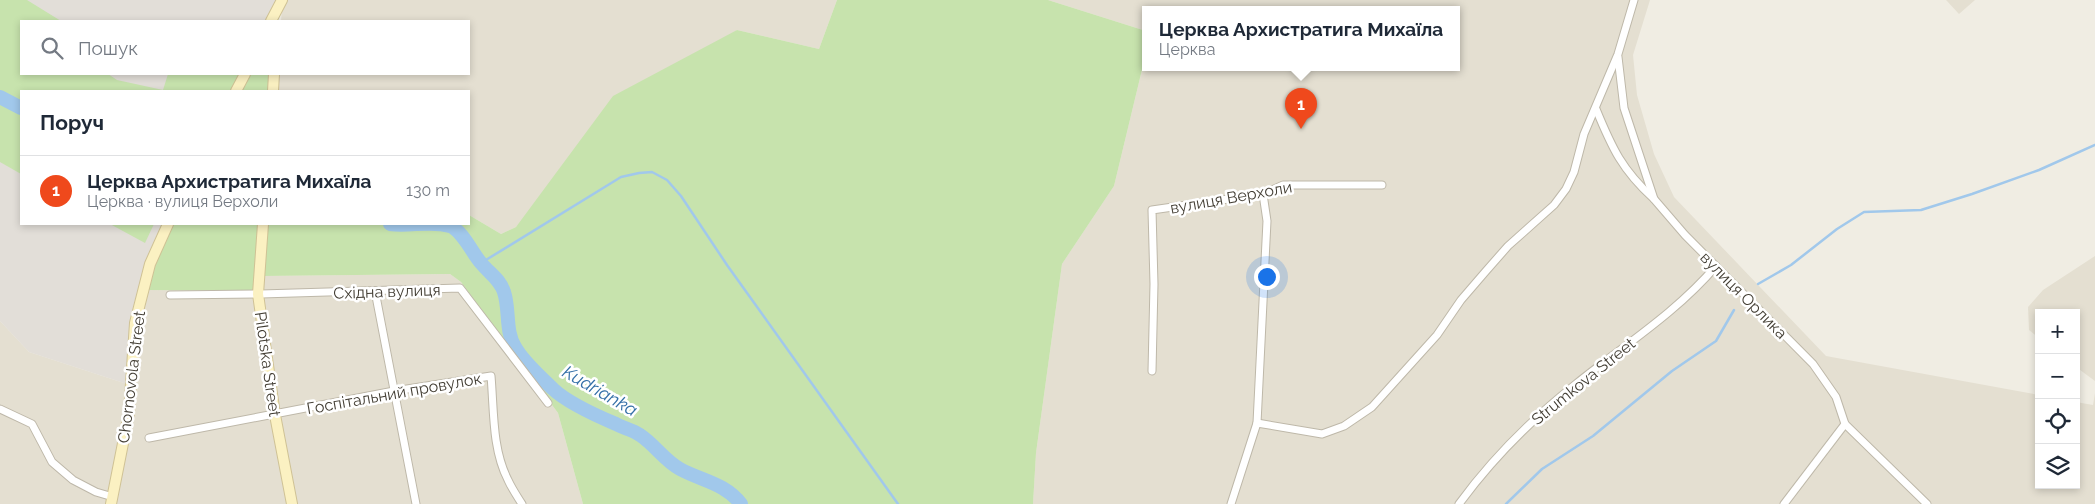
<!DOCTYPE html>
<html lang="uk">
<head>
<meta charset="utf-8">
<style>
  :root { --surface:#fff; --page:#f2f2f3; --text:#1f2937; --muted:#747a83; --line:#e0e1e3; --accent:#ef491c }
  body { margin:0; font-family:Raleway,sans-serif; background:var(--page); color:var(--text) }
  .controls { position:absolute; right:15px; bottom:15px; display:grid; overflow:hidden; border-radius:0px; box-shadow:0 2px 8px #0003 }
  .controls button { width:45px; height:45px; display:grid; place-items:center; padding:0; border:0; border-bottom:1px solid var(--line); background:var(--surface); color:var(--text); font:25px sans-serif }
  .you { position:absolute; left:1266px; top:276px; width:18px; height:18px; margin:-12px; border:4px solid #fff; border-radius:50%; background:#1a73e8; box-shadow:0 0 0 8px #1a73e833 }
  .badge { display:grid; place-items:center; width:32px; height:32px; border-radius:50%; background:var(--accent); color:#fff; font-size:16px; font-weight:700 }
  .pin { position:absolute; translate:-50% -41px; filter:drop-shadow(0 1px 2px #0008) }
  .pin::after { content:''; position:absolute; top:26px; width:18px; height:15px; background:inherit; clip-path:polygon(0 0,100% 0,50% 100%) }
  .popup { position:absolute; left:1142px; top:6px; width:318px; height:65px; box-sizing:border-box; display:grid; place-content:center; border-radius:0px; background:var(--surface); filter:drop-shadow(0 1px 4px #0005); font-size:16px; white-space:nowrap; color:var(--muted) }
  .popup b { font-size:19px; color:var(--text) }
  .popup::after { content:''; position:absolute; left:50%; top:100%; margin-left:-10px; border:10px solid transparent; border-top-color:var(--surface) }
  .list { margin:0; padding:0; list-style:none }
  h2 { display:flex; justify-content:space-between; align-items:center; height:65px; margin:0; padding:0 20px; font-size:21px }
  h2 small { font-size:16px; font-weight:400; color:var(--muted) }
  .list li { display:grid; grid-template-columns:32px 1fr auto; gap:15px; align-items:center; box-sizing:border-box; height:70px; padding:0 20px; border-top:1px solid var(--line) }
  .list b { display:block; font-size:19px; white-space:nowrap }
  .list p { margin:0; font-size:16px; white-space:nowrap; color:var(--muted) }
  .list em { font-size:16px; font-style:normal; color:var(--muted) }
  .icon { flex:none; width:28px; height:28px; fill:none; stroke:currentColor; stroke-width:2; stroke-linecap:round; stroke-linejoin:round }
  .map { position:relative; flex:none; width:2095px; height:504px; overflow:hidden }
  .search { position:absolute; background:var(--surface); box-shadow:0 2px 8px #0003; left:20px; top:20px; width:450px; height:55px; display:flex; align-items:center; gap:12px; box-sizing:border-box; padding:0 18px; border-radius:0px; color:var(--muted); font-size:19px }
  .panel { position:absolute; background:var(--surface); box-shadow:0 2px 8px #0003; left:20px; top:90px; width:450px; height:135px; border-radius:0px }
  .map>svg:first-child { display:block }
</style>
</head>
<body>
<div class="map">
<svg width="2095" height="504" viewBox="0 0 2095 504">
  <rect width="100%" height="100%" fill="#f0ede3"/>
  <!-- residential -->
  <g fill="#e4dfd1">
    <polygon points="285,0 837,0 819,49 737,30 516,227 501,234 469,215 469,91 276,91 277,74 469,74 469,21 281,21 282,8"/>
    <polygon points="1048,0 1650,0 1633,55 1637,95 1654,154 1674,197 1826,356 2039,395 2039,485 2076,485 2076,402 2093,405 2095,393 2095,504 1033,504 1036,453 1062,264 1114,186 1146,53 1146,68 1456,68 1456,10 1146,10 1146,31"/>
    <polygon points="1946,0 1975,0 1959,14"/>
    <polygon points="2095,256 2095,381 2076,367 2076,313 2039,313 2039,338 2029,330 2028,307 2043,290"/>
    <polygon points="450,274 461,282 558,413 583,504 296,504 279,414 262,294 263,276"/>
    <polygon points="147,290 255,291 288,504 115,504 128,444 139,324"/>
    <polygon points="0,321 29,352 127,384 125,413 107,504 0,504"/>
  </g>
  <!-- industrial -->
  <polygon fill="#e2ded8" points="0,0 278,0 267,21 21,21 21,74 240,74 232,91 21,91 21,224 164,224 157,237 127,384 29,352 0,321"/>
  <!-- green -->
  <g fill="#c7e3ad">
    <polygon points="0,0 27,0 61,21 21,21 21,74 108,74 117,80 163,90 168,74 240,74 232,91 21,91 21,174 0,162"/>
    <polygon points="837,0 1048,0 1146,31 1146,53 1114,186 1062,264 1036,453 1033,504 583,504 558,413 461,282 450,274 263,276 267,224 469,224 469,215 501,234 516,227 613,96 737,30 819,49"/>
    <polygon points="249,74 270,74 269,91 240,91"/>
    <polygon points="110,224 154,224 145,243"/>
    <polygon points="172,224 260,224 255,291 147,290 164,240"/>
  </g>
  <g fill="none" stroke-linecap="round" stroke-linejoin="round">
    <!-- stream -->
    <g stroke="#a1c8eb" stroke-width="2.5">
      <polyline points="481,263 621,177 639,173 652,172 667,180 681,196 727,265 898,504"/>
      <polyline points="1758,284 1791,265 1837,229 1864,212 1921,210 1972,194 2039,170 2095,145"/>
      <polyline points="1506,504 1542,469 1593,436 1672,371 1716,341 1734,310"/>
    </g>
    <!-- river -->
    <g stroke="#a1c8eb" stroke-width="14">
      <polyline points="0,97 21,108"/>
      <path d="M390,224C409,227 431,220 450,226C463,231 472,253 481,263C489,273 500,279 504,292C510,310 505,331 515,347C524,363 540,376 553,389C568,403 597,416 616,424C623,428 633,430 640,435C655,445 664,460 680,469C702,481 725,483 741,504"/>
    </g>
    <!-- street casing -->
    <g stroke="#beb8a9" stroke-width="9">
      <g id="street">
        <polyline points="1618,57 1624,108 1654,199 1685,235 1813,364 1836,397 1845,424 1927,504"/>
        <path d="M1596,109C1612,148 1622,170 1654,199"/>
        <polyline points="375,291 416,504"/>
        <polyline points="170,295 261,294 460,288 548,403"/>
        <polyline points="1152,371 1154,284 1152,210 1263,194 1283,185 1382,185"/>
        <polyline points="0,409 32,424 52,462 73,480 96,492 113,497"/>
        <polyline points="1257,423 1267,221 1263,194"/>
        <path d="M149,438L394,391L491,376C494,410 492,449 508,480C512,489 517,496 522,504"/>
        <polyline points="1231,504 1257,423 1322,434 1344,426 1372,407 1437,335 1461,300 1486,271 1508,246 1554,205 1566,189 1574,172 1584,134 1618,54 1634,0"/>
        <path d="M1459,504C1492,459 1532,419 1576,384C1623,346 1676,313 1716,266"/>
        <polyline points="1784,504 1845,424"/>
      </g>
    </g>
    <!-- secondary casing -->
    <g stroke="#cfc295" stroke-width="12">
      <g id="secondary">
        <polyline points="271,21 282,0"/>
        <polyline points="236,91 245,74"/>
        <polyline points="273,91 274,74"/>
        <polyline points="263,224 258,294 275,415 292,504"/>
        <polyline points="111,504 129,413 135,323 150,264 168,224"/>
      </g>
    </g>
    <!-- street -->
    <use href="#street" stroke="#fff" stroke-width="7"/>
    <!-- secondary -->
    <use href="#secondary" stroke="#fbf1c2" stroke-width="10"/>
  </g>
  <g text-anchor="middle" stroke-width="5" stroke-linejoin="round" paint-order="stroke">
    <!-- street labels -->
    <g font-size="16" fill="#423d33" stroke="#fff">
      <text transform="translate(1231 197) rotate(-10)" y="6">вулиця Верхоли</text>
      <text transform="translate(387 291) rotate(-2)" y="6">Східна вулиця</text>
      <text transform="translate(1744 295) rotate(45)" y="6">вулиця Орлика</text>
      <text transform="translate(268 364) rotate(82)" y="6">Pilotska Street</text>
      <text transform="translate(131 377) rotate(-83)" y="6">Chornovola Street</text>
      <text transform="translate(1583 381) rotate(-39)" y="6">Strumkova Street</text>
      <text transform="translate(394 393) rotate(-10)" y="6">Госпітальний провулок</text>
    </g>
    <!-- water labels -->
    <g font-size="18" font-style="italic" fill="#336fa7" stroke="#fff">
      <text transform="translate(600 391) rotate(30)" y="6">Kudrianka</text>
    </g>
  </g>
</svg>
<div class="controls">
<button>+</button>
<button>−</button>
<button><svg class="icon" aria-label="locate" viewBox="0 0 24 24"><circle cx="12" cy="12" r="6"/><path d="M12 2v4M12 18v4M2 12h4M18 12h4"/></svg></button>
<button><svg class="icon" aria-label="layers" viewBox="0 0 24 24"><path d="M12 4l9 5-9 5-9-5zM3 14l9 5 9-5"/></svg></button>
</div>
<div class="you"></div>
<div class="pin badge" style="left:1301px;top:129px">1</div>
<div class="popup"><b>Церква Архистратига Михаїла</b>Церква</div>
<div class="search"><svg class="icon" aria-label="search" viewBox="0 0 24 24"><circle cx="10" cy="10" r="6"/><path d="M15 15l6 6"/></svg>Пошук</div>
<section class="panel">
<h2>Поруч<small></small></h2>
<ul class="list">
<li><span class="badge">1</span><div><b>Церква Архистратига Михаїла</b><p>Церква · вулиця Верхоли</p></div><em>130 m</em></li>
</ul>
</section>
</div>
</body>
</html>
